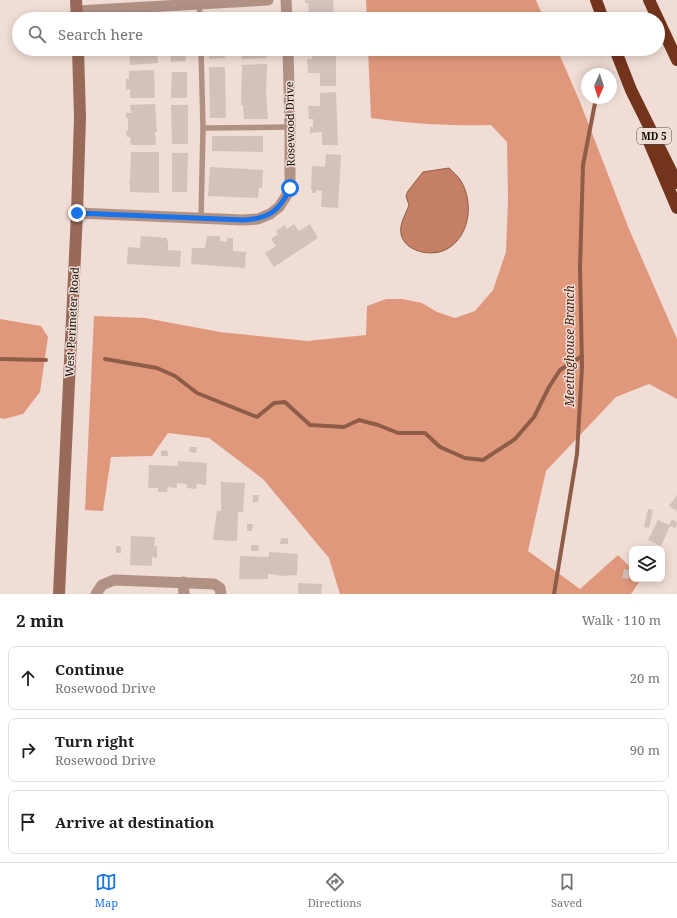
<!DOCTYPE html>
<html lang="en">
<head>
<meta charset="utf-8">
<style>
  :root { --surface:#fff; --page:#f2f2f2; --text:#202124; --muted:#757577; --line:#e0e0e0; --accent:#1a73e8 }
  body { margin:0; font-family:"Noto Serif",serif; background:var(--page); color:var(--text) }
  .controls { position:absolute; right:12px; bottom:12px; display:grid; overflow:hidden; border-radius:8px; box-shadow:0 2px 10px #0003 }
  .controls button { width:36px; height:36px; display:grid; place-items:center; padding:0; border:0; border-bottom:1px solid var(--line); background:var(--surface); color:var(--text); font:20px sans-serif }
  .compass { position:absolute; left:581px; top:68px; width:36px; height:36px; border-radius:50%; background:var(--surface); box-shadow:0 2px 10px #0003; rotate:183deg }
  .stop { position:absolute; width:12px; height:12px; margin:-9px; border:3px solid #1a73e8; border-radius:50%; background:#fff }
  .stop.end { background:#1a73e8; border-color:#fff; box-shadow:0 1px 4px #0008 }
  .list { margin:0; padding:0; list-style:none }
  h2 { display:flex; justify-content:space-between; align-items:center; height:52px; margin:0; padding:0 16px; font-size:17px }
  h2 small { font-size:13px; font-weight:400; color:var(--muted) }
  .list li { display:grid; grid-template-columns:26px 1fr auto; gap:12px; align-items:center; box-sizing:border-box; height:64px; margin:0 8px 8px; padding:0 8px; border:1px solid var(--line); border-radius:8px }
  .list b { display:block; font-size:15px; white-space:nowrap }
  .list p { margin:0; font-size:13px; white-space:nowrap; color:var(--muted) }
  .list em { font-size:13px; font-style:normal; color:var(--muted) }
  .icon { flex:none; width:22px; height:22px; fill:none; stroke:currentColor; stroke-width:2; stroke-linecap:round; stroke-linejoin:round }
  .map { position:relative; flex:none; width:677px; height:594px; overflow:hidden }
  .search { position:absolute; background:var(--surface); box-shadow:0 2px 10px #0003; left:12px; right:12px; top:12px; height:44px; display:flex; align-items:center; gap:10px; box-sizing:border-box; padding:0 14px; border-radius:22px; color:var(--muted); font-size:15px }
  .sheet { height:268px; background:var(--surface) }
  nav { display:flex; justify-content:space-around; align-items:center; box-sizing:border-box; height:56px; border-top:1px solid var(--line); background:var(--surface); font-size:11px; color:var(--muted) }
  nav a { display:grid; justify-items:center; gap:2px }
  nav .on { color:var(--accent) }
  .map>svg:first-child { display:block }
</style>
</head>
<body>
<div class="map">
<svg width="677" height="594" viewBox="0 0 677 594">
  <rect width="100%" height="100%" fill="#f0ddd6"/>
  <!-- forest -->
  <g fill="#e0987d">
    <polygon points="366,0 536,0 544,19 367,19"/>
    <path d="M368,49H557L580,102L629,229L677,339V399L649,384L616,397L546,471L528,551L580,589L618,555L632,569V579H641L631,594H340L329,558L263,479L209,438L168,433L152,456L111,457L103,511L85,510L94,316L145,318L220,332L307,341L366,335L367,306L386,299H402L422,303L437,312L455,318L475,311L493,290L506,252L508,200L507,142L491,125C449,126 413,124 371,118Z"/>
    <polygon points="0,319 41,326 48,337 40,392 23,414 4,419 0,418"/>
  </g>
  <!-- water -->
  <path fill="#c57f64" stroke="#8f5c48" d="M449,168C453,172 458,176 461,181C474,203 470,236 447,249C434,257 405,253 401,234C399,224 406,214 409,205L406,196L408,191L423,172Z"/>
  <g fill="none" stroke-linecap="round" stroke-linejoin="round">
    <!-- stream -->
    <g stroke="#8f5c48" stroke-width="4">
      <polyline points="0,359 46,360"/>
      <polyline points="105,359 157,368 175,376 197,393 257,417 274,403 285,402 310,425 344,427 359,420 378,425 398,433 425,433 440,447 465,458 483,460 515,439 534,417 549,387 560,370 582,356"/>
      <polyline points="554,594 577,454 582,367 580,268 583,165 596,98"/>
    </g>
  </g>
  <!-- building -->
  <g fill="#d4c1ba">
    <polygon points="305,0 333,0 334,19 319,19 318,12 309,13 308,3 305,3"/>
    <polygon points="265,17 265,19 246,19 246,18"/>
    <polygon points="129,49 157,49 158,63 130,65"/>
    <polygon points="170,49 186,49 186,61 171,62"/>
    <polygon points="208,49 224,49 225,58 209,59"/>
    <polygon points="242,49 266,49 267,58 242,59"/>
    <polygon points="308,49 336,49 336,86 320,86 320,73 308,73 307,59 312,59 312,51 308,51"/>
    <polygon points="267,64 266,92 268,119 244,119 243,105 241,105 242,65"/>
    <polygon points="209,67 225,67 226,118 210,118"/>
    <polygon points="154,70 155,98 130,98 130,89 126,90 126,79 129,79 129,71"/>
    <polygon points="172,72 187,72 187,98 171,98"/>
    <polygon points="336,92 338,145 322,145 322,132 310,133 310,127 313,127 313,119 309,119 308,106 320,106 320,93"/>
    <polygon points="155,104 157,132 155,132 156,145 131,145 130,137 127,137 126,131 128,131 128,118 126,118 126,113 131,113 130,105"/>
    <polygon points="171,105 188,105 188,144 172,144"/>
    <polygon points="212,136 263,136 263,152 212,151"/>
    <polygon points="131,152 159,152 159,193 130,192 130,186 129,184 130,179"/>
    <polygon points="172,153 188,153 187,192 172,192"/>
    <polygon points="326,154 341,155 338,208 321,207 322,191 316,190 316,193 312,193 312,190 311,190 312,166 325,167"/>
    <polygon points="210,167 263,170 262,188 259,188 258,198 208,196"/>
    <polygon points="294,224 299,231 310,224 318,238 274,267 265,253 276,246 271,239 278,234 276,231 285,225 287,229"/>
    <polygon points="141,236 167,238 167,241 168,241 168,250 181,251 180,267 127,264 128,247 140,248"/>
    <polygon points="207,236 220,236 220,241 227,242 227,238 233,238 233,251 246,252 245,268 191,264 192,248 205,248"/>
    <polygon points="190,447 197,447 196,453 189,452"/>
    <polygon points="161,450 168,451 168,456 161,456"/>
    <polygon points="178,461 207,463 206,485 197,484 196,489 187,488 186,484 177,483 177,488 168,487 167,492 158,492 158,488 148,488 149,465 178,466"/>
    <polygon points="221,482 245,483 243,512 238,512 237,541 213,540 217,511 221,511"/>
    <polygon points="253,495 259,495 258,502 253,502"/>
    <polygon points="677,495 677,511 669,506"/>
    <polygon points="648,509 653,510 649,528 644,527"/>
    <polygon points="672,519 677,522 677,524 675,528 670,526 661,546 648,540 658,520 669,525"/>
    <polygon points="247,524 253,524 252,531 247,531"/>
    <polygon points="131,536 155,537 154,546 157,546 157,558 152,557 152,566 130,565"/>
    <polygon points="281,538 288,538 288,544 280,544"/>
    <polygon points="251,545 258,545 259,551 251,551"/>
    <rect x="116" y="546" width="5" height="7"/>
    <polygon points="269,552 298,554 297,575 278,576 279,575 268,574 268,579 239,579 240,556 269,557"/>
    <polygon points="624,569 631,570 628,579 622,578"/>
    <polygon points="298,583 322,584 321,594 298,594"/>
  </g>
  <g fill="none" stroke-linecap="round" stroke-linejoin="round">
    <!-- lane -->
    <g stroke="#b29185" stroke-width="5.5">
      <polyline points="199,2 200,19"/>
      <polyline points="201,49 203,128 201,219"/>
      <polyline points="203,128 290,127"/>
    </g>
    <!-- street -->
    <g stroke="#b29185" stroke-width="11">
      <polyline points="286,0 287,19"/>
      <polyline points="77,11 268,0"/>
      <polyline points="77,213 243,220 258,219 270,214 279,207 285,198 290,188 290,127 288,49"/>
      <polyline points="183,582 184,594"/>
      <polyline points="96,594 102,585 114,580 214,584 220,588 221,594"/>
    </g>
    <!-- secondary -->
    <g stroke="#986a59" stroke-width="12">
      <polyline points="76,0 77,19"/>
      <polyline points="59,594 77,213 80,117 78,49"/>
    </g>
    <!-- highway -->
    <g stroke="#73341c" stroke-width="12">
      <polyline points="596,0 603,19"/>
      <polyline points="649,0 677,60"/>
      <polyline points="615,49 631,90 677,183"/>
      <polyline points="649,142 677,208"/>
    </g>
  </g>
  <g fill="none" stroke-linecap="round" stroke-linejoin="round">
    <!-- route -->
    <path stroke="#1a73e8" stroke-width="5" d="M77,213L243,220C268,219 280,211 290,188"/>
  </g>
  <g text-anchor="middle" stroke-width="3" stroke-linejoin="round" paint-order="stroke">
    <!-- shield labels -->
    <rect fill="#f0ddd6" stroke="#534946" stroke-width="1" x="637" y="128" width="34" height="16" rx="3"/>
    <g font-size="10" font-weight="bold" fill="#100a08">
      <text x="654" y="140">MD 5</text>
    </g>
    <!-- street labels -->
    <g font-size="11" fill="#100a08" stroke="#f0ddd6">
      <text transform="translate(290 124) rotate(-91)" y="4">Rosewood Drive</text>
      <text transform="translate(72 322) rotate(-87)" y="4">West Perimeter Road</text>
    </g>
    <!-- water labels -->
    <g font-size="12" font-style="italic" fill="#4e200e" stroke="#f0ddd6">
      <text transform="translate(570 346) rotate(-90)" y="4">Meetinghouse Branch</text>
    </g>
  </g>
</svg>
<div class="controls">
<button><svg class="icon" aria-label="layers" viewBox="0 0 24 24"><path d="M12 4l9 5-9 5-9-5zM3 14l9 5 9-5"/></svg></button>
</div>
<svg class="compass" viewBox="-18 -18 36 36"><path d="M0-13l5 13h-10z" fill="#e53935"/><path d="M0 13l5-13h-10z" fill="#757577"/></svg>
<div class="stop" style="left:290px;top:188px"></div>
<div class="stop end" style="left:77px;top:213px"></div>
<div class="search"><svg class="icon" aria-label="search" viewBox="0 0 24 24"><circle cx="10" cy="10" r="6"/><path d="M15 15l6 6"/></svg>Search here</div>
</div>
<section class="sheet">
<h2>2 min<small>Walk · 110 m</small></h2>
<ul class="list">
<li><svg class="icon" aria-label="ahead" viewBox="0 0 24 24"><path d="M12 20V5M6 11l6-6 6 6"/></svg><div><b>Continue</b><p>Rosewood Drive</p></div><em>20 m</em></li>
<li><svg class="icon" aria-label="right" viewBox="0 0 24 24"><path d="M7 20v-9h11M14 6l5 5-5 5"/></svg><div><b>Turn right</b><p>Rosewood Drive</p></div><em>90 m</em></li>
<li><svg class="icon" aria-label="arrive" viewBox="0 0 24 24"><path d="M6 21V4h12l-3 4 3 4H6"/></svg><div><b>Arrive at destination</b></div></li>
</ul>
</section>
<nav>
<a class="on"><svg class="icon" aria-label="map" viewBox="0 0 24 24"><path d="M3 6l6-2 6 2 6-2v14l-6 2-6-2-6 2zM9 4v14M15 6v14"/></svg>Map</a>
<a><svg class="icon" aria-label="directions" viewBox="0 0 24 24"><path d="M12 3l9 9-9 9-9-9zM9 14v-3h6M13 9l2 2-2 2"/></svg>Directions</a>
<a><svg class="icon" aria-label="saved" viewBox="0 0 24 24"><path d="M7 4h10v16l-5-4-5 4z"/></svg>Saved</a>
</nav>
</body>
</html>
